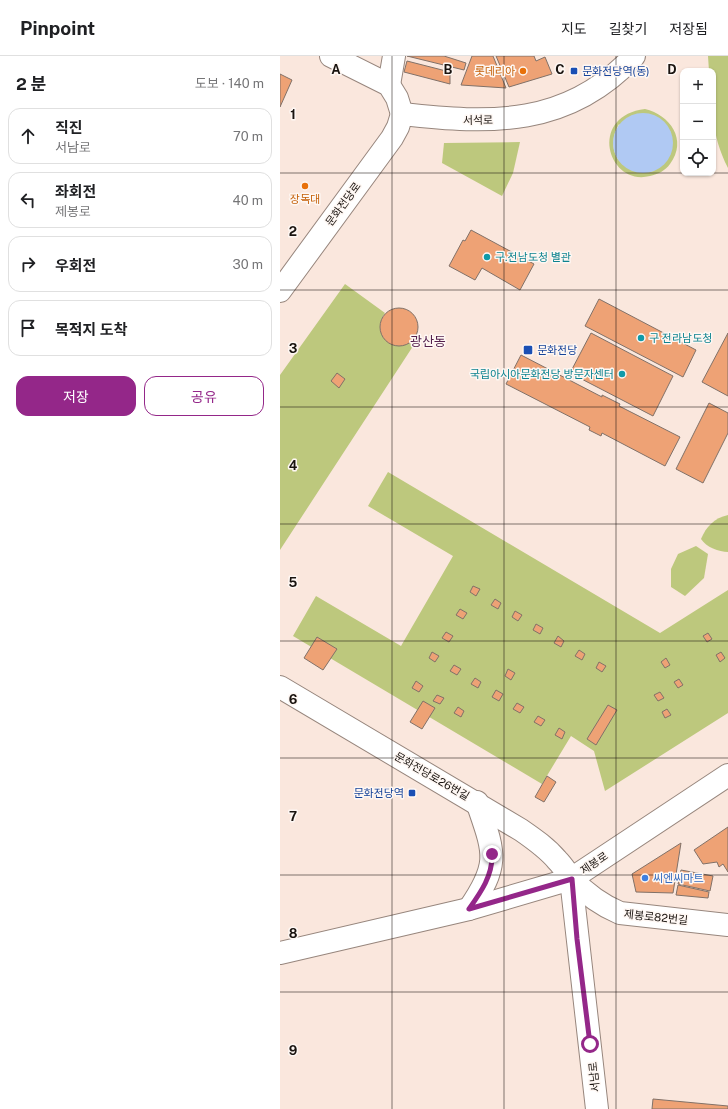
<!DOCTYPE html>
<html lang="ko">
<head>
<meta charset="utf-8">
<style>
  :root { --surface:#fff; --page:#f6f6f6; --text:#202124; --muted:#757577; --line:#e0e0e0; --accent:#942789 }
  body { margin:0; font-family:"Public Sans","Noto Sans KR",sans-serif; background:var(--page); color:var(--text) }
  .controls { position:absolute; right:12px; top:12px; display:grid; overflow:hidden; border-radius:8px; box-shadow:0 1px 3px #0004 }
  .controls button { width:36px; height:36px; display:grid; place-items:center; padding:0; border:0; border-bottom:1px solid var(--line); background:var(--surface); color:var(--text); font:20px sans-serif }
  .stop { position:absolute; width:12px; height:12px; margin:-9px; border:3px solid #942789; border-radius:50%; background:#fff }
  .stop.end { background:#942789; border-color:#fff; box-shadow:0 1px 4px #0008 }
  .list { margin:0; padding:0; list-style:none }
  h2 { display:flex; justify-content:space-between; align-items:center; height:52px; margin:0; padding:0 16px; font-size:17px }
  h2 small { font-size:13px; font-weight:400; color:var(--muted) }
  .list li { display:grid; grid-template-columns:26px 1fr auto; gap:12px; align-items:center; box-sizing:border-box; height:56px; margin:0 8px 8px; padding:0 8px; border:1px solid var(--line); border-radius:12px }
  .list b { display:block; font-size:15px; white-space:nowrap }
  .list p { margin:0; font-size:13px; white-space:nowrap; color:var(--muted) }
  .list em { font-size:13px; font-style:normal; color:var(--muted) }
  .actions { display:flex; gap:8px; padding:12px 16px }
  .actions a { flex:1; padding:9px 0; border:1px solid var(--accent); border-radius:12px; text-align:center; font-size:14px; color:var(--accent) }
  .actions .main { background:var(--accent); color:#fff }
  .icon { flex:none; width:22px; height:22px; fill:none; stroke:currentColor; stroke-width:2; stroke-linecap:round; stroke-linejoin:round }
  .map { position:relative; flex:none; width:448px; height:1053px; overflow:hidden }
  header { display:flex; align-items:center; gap:24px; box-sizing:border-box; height:56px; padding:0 20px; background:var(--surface); border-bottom:1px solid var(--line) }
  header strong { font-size:19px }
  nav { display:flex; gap:22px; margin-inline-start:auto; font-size:14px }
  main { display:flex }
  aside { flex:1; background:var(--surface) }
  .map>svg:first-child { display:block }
</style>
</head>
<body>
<header>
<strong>Pinpoint</strong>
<nav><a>지도</a><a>길찾기</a><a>저장됨</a></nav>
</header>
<main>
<aside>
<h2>2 분<small>도보 · 140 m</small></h2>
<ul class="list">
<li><svg class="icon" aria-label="ahead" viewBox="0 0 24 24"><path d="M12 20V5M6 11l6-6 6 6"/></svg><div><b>직진</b><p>서남로</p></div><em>70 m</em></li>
<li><svg class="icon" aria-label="left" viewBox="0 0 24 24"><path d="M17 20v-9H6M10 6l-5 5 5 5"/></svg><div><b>좌회전</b><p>제봉로</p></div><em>40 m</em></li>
<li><svg class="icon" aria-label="right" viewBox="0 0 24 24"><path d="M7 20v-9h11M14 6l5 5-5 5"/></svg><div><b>우회전</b></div><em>30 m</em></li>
<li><svg class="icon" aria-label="arrive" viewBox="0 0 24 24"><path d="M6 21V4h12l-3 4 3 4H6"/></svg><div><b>목적지 도착</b></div></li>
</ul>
<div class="actions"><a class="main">저장</a><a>공유</a></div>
</aside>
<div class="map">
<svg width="448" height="1053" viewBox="0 0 448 1053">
  <rect width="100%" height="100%" fill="#fae7dd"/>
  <!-- green -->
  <g fill="#bdc87d" fill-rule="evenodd">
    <path d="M428,0H448V112C430,76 433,54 433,15H429Z"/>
    <path d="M365,53C390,59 408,84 390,108C385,115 378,118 370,120C328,131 307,60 365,53ZM339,68L374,115C343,121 323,96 339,68Z"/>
    <polygon points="240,86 233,117 222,140 162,107 164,87"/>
    <path d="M65,228L105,257C98,267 99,276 107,285C118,291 129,290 136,278L139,281L0,494V319Z"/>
    <polygon points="108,416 380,577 448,534 448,657 325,735 314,695 291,680 262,728 13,580 36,540 121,590 173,500 88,450"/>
    <path d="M448,459V496C439,496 426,491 421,483C426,471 434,462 448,459Z"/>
    <polygon points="416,490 428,498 424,522 405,540 391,531 391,513 398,498"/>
  </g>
  <!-- water -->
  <circle fill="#b0c9f3" cx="363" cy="87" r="30"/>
  <!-- building -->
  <g fill="#eea275" stroke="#817168">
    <polygon points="127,0 164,0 186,7 184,14"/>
    <polygon points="192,0 213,0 226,32 181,29"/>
    <polygon points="216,0 254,0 256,5 265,1 272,18 229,31"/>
    <polygon points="127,5 170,16 170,28 124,16"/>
    <polygon points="0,18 12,24 0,51"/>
    <polygon points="191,174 254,208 240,234 202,212 195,224 169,210 183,184 185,185"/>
    <polygon points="319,243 416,294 403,321 305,270"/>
    <circle cx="119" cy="271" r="19"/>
    <polygon points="311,277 393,320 373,360 290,317"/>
    <polygon points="448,277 448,340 422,326"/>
    <polygon points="241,299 322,341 322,339 340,348 339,350 400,381 385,410 322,377 321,380 309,374 310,371 226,328"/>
    <polygon points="57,317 65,323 59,332 51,325"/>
    <polygon points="429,347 448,357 448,377 423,427 396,413"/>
    <polygon points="193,530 200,533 196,540 190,536"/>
    <polygon points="215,543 221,547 218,553 211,549"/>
    <polygon points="180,553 187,557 183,563 176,559"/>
    <polygon points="235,555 242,559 238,565 232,561"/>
    <polygon points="256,568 263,572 260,578 253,574"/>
    <polygon points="166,576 173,580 169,586 162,582"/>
    <polygon points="428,577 432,583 427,586 423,580"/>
    <polygon points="278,580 284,585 281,591 274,587"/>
    <polygon points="37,581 57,593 43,614 24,602"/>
    <polygon points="299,594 305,598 302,604 295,600"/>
    <polygon points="152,596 159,600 155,606 149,602"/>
    <polygon points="441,596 445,602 440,606 436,599"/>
    <polygon points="386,602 390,609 385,612 381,606"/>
    <polygon points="319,606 326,610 322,616 316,612"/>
    <polygon points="174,609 181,613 177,619 170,615"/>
    <polygon points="228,613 235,617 231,624 225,620"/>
    <polygon points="195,622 201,626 198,632 191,628"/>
    <polygon points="399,623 403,629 398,632 394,626"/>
    <polygon points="136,625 143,630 139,636 132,632"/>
    <polygon points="216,634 223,638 219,645 212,641"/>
    <polygon points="380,636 384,642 378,645 374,639"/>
    <polygon points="157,639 164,642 160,648 153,645"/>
    <polygon points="143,645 155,652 142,673 130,666"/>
    <polygon points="237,647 244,651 240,657 233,653"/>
    <polygon points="328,649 337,654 316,689 307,683"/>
    <polygon points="178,651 184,655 181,661 174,657"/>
    <polygon points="387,653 391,659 385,662 382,656"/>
    <polygon points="258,660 265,664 261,670 254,666"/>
    <polygon points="279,672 285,676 282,683 275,679"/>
    <polygon points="267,720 276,726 264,746 255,741"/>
    <polygon points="448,771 448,816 443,808 439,811 437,806 423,808 414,794"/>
    <polygon points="401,787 393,837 356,836 352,818"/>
    <polygon points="401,814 433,820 430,835 398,828"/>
    <polygon points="398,829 429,836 428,842 396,839"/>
    <polygon points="373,1043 448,1050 448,1053 372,1053"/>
  </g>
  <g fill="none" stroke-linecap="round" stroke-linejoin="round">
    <!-- minor casing -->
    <g stroke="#97867d" stroke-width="24">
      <g id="minor">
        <polyline points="51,0 109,29 117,42 122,58"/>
        <polyline points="109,29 114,0"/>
        <path d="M122,58C211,68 288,71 354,0"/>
        <polyline points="0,235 112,82 118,71 122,58"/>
        <path d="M0,631L241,774C254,783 267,792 277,804C283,810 287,817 292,823C306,838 321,849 340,857L448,869"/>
        <polyline points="291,823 317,1053"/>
        <path d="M189,853C221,807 214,796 197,746"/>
        <polyline points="0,897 189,853 291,823 448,719"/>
      </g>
    </g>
    <!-- minor -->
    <use href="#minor" stroke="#fff" stroke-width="22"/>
  </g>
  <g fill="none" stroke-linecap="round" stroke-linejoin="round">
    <!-- route -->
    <path stroke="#942789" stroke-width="5" d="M212,798C213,819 201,836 189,853L292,823L297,883L310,988"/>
  </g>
  <!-- grid -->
  <path fill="none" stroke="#19130f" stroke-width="1" stroke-opacity="0.55" d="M112,0V1053M224,0V1053M336,0V1053M0,117H403M403,117H433M433,117H448M0,234H448M0,351H448M0,468H448M0,585H448M0,702H448M0,819H448M0,936H448"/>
  <!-- markers -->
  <g fill="#e8710a" stroke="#fef7f3" stroke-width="1.5">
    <circle cx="243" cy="15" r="4"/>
    <circle cx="25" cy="130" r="4"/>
  </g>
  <g fill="#1a4fb4" stroke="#fef7f3" stroke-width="1.5">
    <rect x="290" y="11" width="8" height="8" rx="2"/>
    <rect x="243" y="289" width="10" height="10" rx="2"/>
    <rect x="128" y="733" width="8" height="8" rx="2"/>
  </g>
  <g fill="#0f9aa8" stroke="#fef7f3" stroke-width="1.5">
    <circle cx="207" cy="201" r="4"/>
    <circle cx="361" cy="282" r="4"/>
    <circle cx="342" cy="318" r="4"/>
  </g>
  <circle fill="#3f7fe0" stroke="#fef7f3" stroke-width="1.5" cx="365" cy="822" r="4"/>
  <g text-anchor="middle" stroke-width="3" stroke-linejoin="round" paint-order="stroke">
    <!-- food labels -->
    <g font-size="11" fill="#c56008" stroke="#fef7f3" text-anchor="end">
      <text x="235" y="19">롯데리아</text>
      <text x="25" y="147" text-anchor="middle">장독대</text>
    </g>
    <!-- transit labels -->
    <g font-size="11" fill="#164399" stroke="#fef7f3" text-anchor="start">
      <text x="302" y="19">문화전당역(동)</text>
      <text x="257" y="298">문화전당</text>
      <text x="124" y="741" text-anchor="end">문화전당역</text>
    </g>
    <!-- street labels -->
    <g font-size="11" fill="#19130f" stroke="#fef7f3">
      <text transform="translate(198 64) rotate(-1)" y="4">서석로</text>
      <text transform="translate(63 148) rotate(-54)" y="4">문화전당로</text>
      <text transform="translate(152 720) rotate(30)" y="4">문화전당로26번길</text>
      <text transform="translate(314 807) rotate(-34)" y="4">제봉로</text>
      <text transform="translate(376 861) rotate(6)" y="4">제봉로82번길</text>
      <text transform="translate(314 1021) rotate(-96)" y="4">서남로</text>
    </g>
    <!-- culture labels -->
    <g font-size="11" fill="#0d838f" stroke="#fef7f3" text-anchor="start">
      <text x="215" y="205">구.전남도청 별관</text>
      <text x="369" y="286">구 전라남도청</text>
      <text x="334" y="322" text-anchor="end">국립아시아문화전당 방문자센터</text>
    </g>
    <!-- shop labels -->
    <g font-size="11" fill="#366cbe" stroke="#fef7f3" text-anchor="start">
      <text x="373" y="826">씨엔씨마트</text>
    </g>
    <!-- quarter labels -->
    <g font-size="13" fill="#531f4c" stroke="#fef7f3">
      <text x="148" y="290">광산동</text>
    </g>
  </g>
  <g font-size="13" text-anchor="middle" font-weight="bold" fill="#19130f" stroke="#fef7f3" stroke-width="3" stroke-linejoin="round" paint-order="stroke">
    <text x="56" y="18">A</text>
    <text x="168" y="18">B</text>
    <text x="280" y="18">C</text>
    <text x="392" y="18">D</text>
    <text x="13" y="63">1</text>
    <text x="13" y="180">2</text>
    <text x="13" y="297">3</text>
    <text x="13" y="414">4</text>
    <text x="13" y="531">5</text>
    <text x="13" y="648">6</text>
    <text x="13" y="765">7</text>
    <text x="13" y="882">8</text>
    <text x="13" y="999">9</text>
  </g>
</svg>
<div class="controls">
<button>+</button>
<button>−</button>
<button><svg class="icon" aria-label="locate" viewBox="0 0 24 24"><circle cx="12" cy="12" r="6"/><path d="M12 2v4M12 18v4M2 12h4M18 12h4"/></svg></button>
</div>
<div class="stop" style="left:310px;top:988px"></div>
<div class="stop end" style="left:212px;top:798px"></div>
</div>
</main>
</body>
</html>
